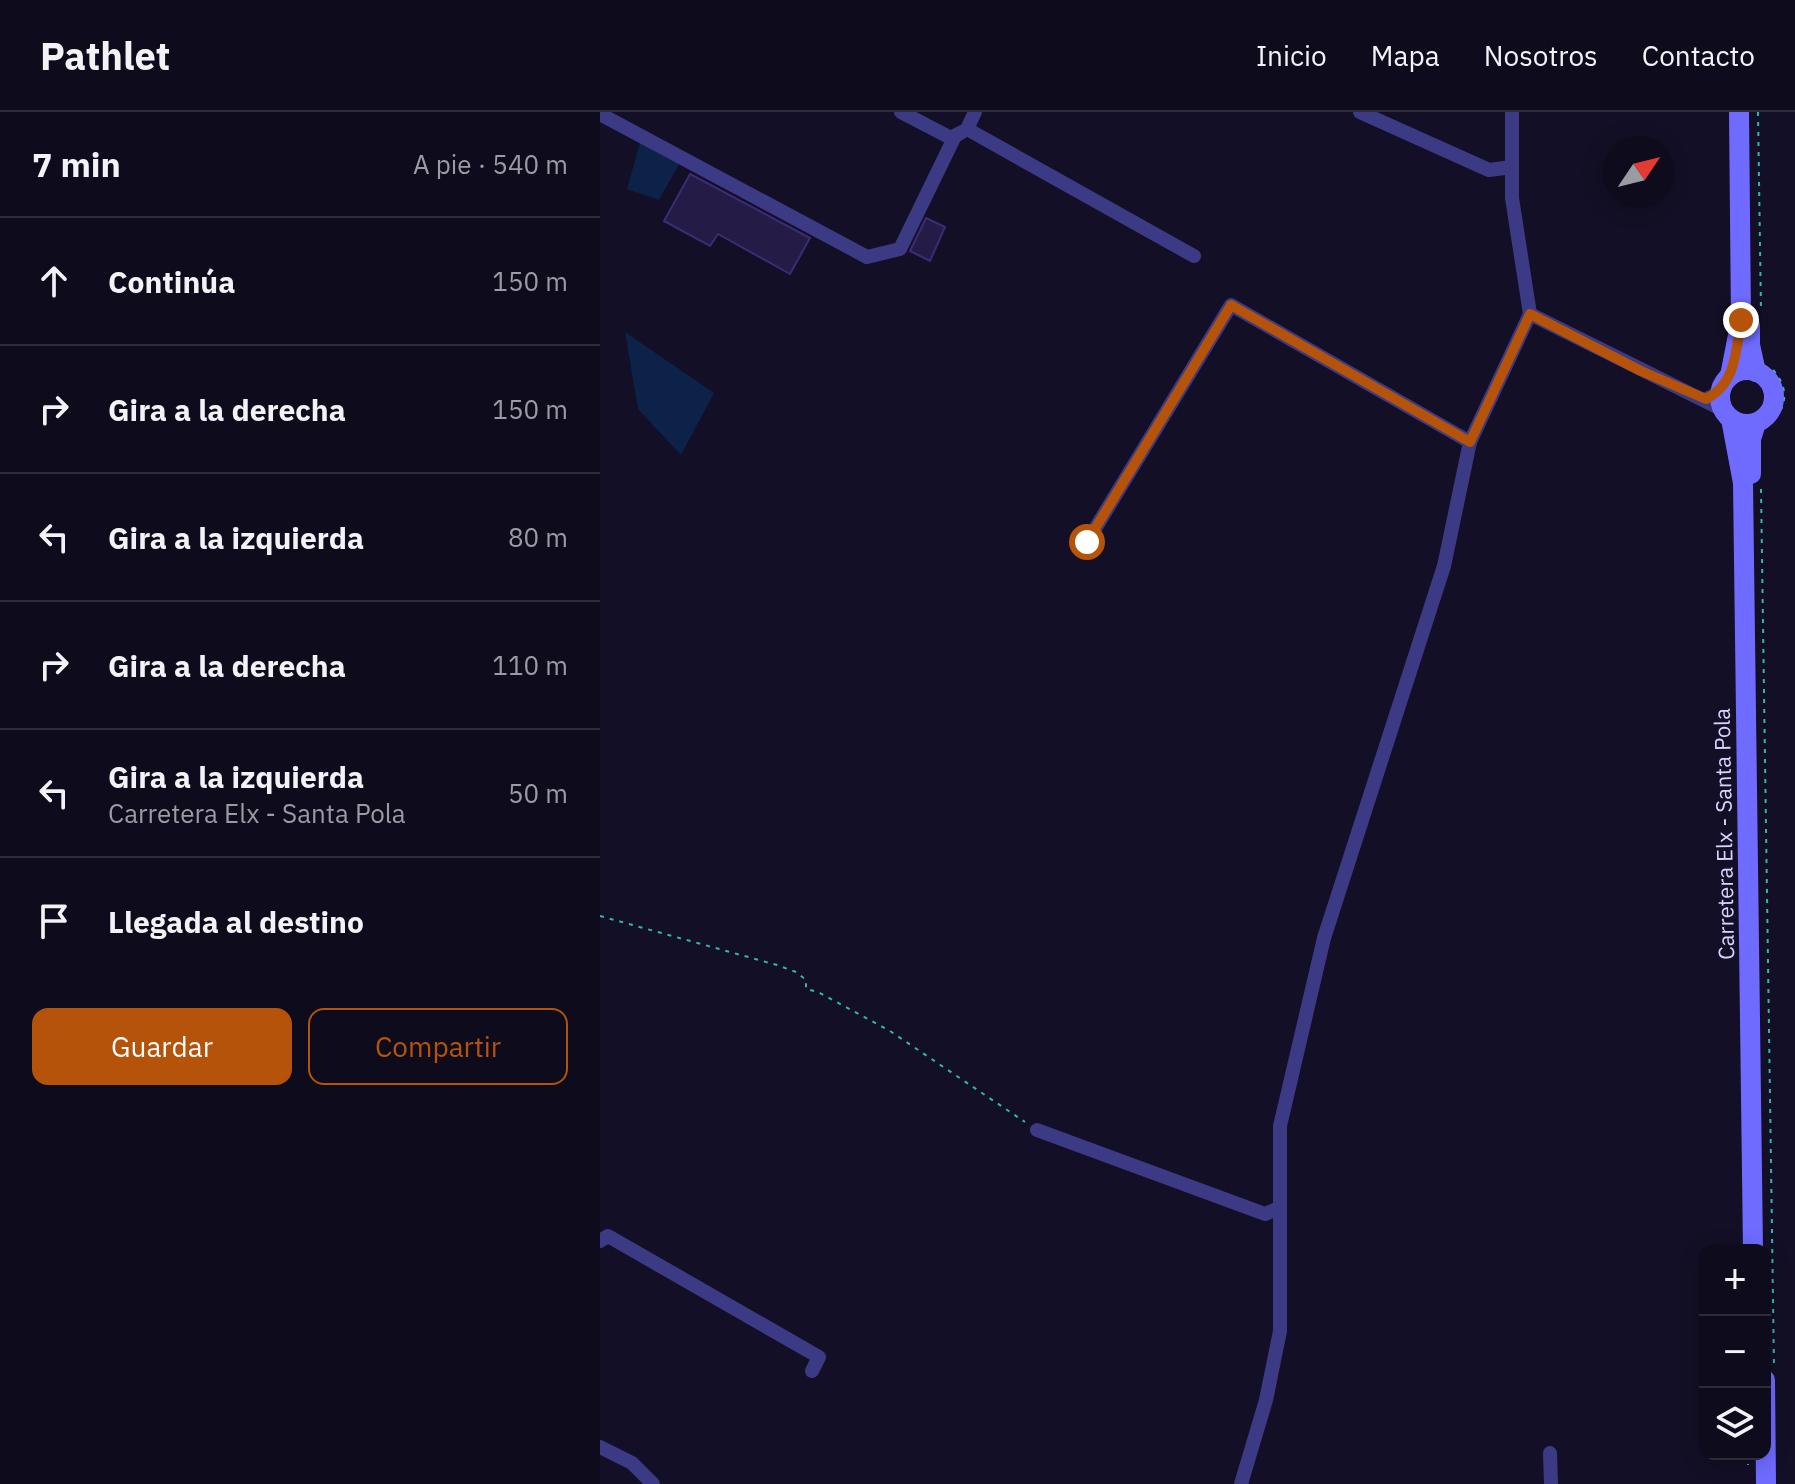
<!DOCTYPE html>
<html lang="es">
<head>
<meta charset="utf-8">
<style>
  :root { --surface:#0e0b1c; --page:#1c1929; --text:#f1f3f6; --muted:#9b9ba3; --line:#2e2b3b; --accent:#b45309 }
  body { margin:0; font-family:"IBM Plex Sans",sans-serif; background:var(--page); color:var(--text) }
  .controls { position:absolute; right:24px; bottom:24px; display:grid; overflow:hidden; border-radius:16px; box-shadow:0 4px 20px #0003 }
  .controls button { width:72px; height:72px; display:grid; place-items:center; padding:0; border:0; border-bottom:2px solid var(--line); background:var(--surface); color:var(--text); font:40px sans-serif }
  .compass { position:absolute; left:1003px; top:24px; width:72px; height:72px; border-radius:50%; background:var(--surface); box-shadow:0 4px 20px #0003; rotate:55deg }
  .stop { position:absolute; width:24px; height:24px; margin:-18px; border:6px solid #b45309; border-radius:50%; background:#fff }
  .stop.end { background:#b45309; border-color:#fff; box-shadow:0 2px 8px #0008 }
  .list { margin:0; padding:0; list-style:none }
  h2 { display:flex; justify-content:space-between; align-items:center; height:104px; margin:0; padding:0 32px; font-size:34px }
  h2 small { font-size:26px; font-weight:400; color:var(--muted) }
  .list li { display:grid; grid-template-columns:52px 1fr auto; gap:24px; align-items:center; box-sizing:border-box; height:128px; padding:0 32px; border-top:2px solid var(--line) }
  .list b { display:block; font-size:30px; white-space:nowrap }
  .list p { margin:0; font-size:26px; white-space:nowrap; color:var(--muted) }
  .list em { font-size:26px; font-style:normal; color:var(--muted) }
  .actions { display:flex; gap:16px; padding:24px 32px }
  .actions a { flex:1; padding:18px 0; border:2px solid var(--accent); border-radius:16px; text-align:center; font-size:28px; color:var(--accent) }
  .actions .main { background:var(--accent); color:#fff }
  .icon { flex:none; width:44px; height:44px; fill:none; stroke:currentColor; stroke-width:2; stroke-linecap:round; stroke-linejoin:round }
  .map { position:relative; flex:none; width:1195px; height:1372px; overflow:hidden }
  header { display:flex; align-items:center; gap:48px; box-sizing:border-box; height:112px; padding:0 40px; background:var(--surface); border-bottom:2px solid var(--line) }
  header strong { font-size:38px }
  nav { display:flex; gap:44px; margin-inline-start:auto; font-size:28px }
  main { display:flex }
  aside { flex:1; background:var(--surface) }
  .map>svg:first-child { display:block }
</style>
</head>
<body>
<header>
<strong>Pathlet</strong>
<nav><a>Inicio</a><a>Mapa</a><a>Nosotros</a><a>Contacto</a></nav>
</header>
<main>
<aside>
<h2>7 min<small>A pie · 540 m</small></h2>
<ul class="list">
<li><svg class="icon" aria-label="ahead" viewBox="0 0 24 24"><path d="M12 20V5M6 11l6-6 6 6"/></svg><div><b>Continúa</b></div><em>150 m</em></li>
<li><svg class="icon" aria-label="right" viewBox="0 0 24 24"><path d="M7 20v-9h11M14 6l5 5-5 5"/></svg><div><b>Gira a la derecha</b></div><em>150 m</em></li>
<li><svg class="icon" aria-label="left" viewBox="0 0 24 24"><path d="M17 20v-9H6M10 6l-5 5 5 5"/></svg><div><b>Gira a la izquierda</b></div><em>80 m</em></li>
<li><svg class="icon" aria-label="right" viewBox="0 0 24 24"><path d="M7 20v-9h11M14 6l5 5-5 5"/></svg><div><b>Gira a la derecha</b></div><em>110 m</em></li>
<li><svg class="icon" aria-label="left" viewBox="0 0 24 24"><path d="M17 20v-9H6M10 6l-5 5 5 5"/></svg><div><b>Gira a la izquierda</b><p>Carretera Elx - Santa Pola</p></div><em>50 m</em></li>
<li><svg class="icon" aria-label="arrive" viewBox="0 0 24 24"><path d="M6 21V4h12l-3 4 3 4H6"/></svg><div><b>Llegada al destino</b></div></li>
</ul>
<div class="actions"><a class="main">Guardar</a><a>Compartir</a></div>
</aside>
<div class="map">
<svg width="1195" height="1372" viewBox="0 0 1195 1372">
  <rect width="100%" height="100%" fill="#130f26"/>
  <!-- water -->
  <g fill="#0c2248">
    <polygon points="40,31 79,52 59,88 27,77"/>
    <polygon points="25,220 114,281 81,343 38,297"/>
  </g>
  <!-- building -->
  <g fill="#241b47" stroke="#3b2d73" stroke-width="2">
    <polygon points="90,62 210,126 190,162 118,122 110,134 64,109"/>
    <polygon points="326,106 345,115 330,149 310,139"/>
  </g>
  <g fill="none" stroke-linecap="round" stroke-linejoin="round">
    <!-- path -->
    <g stroke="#2fb8b0" stroke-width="2" stroke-dasharray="4 6" stroke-linecap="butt">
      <polyline points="1158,0 1161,200"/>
      <path d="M1173,258C1187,273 1189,293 1173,308"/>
      <polyline points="1161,377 1174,1255"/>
      <polyline points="0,804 177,853 196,860 206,868 206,877 218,880 290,919 425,1010"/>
      <polyline points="1148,1342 1148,1353"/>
    </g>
    <!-- minor -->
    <g stroke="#3d3a85" stroke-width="14">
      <polyline points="301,0 351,26 362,20"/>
      <polyline points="375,0 367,17 594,144"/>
      <polyline points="760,0 889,58 912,55"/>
      <polyline points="0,2 267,145 300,137 355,24"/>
      <polyline points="930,202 1123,298"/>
      <polyline points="1106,287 1121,280"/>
      <polyline points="487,430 631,193 870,330"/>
      <polyline points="437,1018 665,1102 679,1096"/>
      <polyline points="0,1129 8,1124 219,1245 212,1259"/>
      <polyline points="0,1335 32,1351 53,1372"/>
      <polyline points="950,1341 951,1372"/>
      <polyline points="641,1372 666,1288 680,1219 680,1014 724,826 844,454 870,330 930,202 912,86 912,0"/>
    </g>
    <!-- secondary -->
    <g stroke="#6f6bff" stroke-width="20">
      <polyline points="1150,213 1150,233 1156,260"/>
      <circle cx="1147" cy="285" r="27"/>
      <polyline points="1130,264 1141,208 1139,0"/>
      <polyline points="1131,307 1143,371 1153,1138"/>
      <polyline points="1151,362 1151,327 1156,311"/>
      <polyline points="1165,1268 1166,1372"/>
    </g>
  </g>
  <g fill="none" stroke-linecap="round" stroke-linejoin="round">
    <!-- route -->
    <path stroke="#b45309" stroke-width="10" d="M487,430L631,193L870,330L930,202L1041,259L1106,287C1136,272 1136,239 1141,208"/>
  </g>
  <g text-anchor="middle" stroke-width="7" stroke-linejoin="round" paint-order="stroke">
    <!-- street labels -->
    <g font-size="22" fill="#d9d4ff" stroke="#130f26">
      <text transform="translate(1124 722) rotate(-91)" y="8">Carretera Elx - Santa Pola</text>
    </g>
  </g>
</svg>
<div class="controls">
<button>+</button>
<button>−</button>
<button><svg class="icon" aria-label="layers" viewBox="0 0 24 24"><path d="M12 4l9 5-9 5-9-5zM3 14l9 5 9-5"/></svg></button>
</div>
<svg class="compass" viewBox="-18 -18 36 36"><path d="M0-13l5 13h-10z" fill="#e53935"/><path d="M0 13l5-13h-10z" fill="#9b9ba3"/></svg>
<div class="stop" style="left:487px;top:430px"></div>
<div class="stop end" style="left:1141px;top:208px"></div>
</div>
</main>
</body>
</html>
